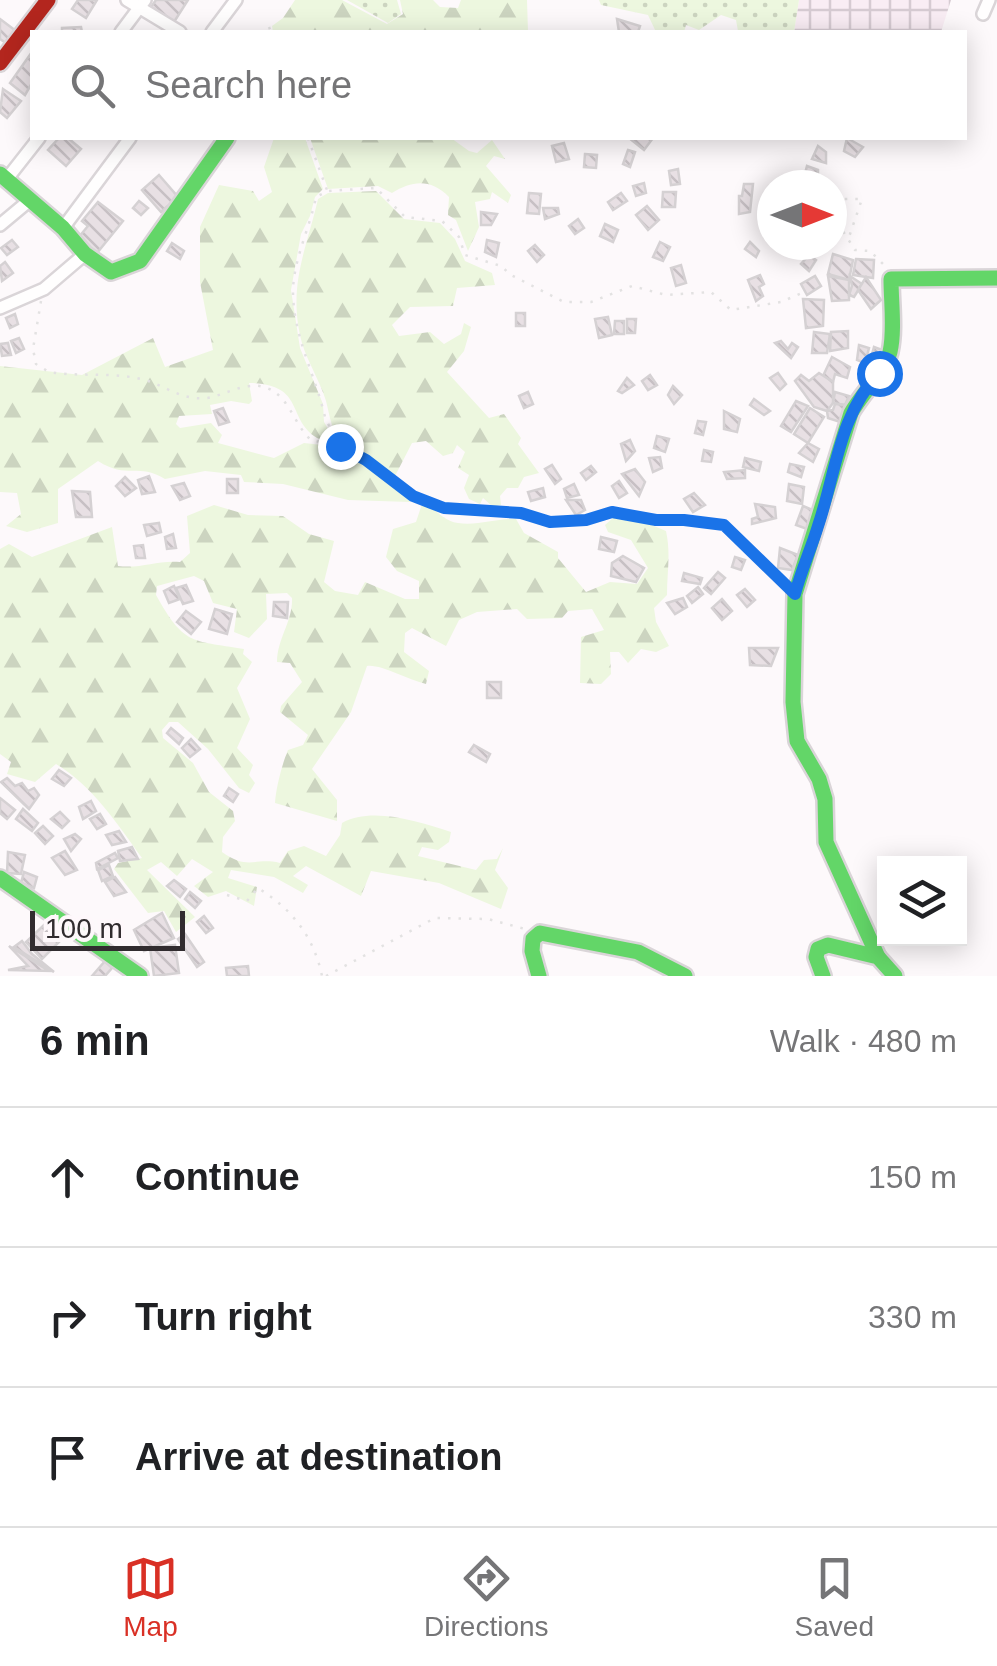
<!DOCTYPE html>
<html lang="en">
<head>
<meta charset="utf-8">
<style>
  :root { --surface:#fff; --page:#f6f6f6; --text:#202124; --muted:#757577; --line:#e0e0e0; --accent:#d93025 }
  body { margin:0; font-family:Arial,sans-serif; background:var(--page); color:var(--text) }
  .controls { position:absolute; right:30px; bottom:30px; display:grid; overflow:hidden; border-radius:0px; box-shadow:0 5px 25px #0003 }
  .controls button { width:90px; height:90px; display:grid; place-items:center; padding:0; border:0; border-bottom:2px solid var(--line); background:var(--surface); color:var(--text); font:50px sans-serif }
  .compass { position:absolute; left:757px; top:170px; width:90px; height:90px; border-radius:50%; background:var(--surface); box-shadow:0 5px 25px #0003; rotate:90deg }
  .scale { position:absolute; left:30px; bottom:25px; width:155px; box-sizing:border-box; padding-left:10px; border:5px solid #312c2f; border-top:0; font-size:28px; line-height:35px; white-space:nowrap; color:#312c2f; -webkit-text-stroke:8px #fef8fb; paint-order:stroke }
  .stop { position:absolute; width:30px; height:30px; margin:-22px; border:8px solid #1a73e8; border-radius:50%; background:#fff }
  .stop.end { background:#1a73e8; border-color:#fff; box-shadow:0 2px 10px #0008 }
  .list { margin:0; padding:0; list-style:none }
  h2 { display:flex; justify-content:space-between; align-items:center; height:130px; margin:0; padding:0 40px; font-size:42px }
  h2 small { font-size:32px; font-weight:400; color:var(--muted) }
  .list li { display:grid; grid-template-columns:65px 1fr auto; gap:30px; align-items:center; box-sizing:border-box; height:140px; padding:0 40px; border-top:2px solid var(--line) }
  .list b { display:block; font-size:38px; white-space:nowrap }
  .list em { font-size:32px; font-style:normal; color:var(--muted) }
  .icon { flex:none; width:55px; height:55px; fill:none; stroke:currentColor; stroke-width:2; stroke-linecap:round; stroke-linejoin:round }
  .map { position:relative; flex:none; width:997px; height:976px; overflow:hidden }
  .search { position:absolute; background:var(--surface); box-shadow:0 5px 25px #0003; left:30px; right:30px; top:30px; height:110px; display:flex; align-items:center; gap:25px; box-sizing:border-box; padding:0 35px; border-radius:0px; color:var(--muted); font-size:38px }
  .sheet { height:550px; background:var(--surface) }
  nav { display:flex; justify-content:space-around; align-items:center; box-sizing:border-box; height:140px; border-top:2px solid var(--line); background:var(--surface); font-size:28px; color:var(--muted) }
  nav a { display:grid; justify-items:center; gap:5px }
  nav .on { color:var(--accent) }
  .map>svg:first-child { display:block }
</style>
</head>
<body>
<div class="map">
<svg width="997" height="976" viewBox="0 0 997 976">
  <defs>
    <pattern id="industrial-grid" width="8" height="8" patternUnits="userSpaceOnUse" patternTransform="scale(2.5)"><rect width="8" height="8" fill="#f9edf4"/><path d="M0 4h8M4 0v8" fill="none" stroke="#d6cbd2"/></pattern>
    <pattern id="grass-dots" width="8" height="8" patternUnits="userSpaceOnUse" patternTransform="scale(2.5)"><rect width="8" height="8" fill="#edf7df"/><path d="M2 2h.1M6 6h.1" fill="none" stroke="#ccd4c0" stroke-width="1.8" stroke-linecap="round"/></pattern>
    <pattern id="forest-firs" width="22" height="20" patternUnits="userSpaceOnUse" patternTransform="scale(2.5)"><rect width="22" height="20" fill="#edf7df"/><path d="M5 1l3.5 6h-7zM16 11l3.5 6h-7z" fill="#ccd4c0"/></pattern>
    <pattern id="building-back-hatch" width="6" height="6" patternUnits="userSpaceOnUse" patternTransform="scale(2.5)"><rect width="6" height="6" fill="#e8e0e4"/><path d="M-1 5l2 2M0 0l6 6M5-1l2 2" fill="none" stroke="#c7c0c4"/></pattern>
  </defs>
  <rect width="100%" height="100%" fill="#fdf9fb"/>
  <!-- industrial -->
  <polygon fill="url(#industrial-grid)" points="799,0 951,0 941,32 794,32"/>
  <!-- grass -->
  <g fill="url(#grass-dots)">
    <polygon points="347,0 397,0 401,14 388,23"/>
    <polygon points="599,0 799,0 794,32 734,32 738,31 736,20 721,15 699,30 686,25 684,32 656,32 648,15 601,5"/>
  </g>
  <!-- forest -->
  <g fill="url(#forest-firs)">
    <polygon points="295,0 342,0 387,24 403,14 400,0 433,0 440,7 458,8 461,0 527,0 528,32 273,32 272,26 283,18"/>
    <path d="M274,138H305L323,189L315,197L310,216L301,234L291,290L300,348L323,404L324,422L337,444C329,442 321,441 314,436C287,416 304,384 249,383L252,401L249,404L231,401L210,405L212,414L179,416L176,424L180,428L211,423L222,435L218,443L274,458L304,443L340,447L361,458L403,491L410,496V502L348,500L283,484L244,482L241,475L205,471L165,479C136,462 128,480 98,461L58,489V523L27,532L6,526L21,514L17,493L0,492V366L82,375L153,338L165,367L213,350L200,282V227L219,185L253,191L259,201L272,192L264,167Z"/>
    <path d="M310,138H451L469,151L477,153L492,140L505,159L494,156L486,166L511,195L508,203L492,192L490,199L475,202L479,227L468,251L456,220L448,215L449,197C431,179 413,180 392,193L378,186L328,189Z"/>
    <path d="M376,191L404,219L440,223L455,239L465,261L492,273L495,285L457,288L453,306L410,307L392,325L399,336L430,332L444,344L461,334L464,323L471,327L464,351L447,372L489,418L504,414L521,438L518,444L539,473L524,477L518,488H507L500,496L501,505L493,507L483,498L480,504L469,499L464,488L469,475L458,468L465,452L457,445L453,453L443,456L426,441L412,443L394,478C381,469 349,454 342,444C331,429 330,417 326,401C320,381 308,363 302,343C287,287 306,251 318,199L328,193Z"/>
    <path d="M422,504C436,507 442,521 458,523C478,526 496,518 516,519L524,533L558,552V558L586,592L610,582L637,584L648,568L631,540L608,532L605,525L614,517L635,518L666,531C671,554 667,572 667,595L654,608L656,622L669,646L656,652L641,649L628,663L619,652H610L611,674L601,684L580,683L581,637L604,630L592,609L568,611L562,618L527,619L517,609L477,612L459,620L446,646L412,628L405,633L404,652L429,671L426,684C408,680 381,664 367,666L351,712L312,769L337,800V821L275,803C276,788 282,764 288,750L303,745L308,735L280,712L281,706L302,682L290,663L277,662C277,639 293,621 292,598L287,593L266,594L267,619L249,638L234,632L237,609L213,603L204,581L194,576L157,586L156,595C184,645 190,640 244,649L243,654L252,662L237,688L250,719L237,748L253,765L249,775L255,783L249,793L239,788L208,749L178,722H169L162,730L163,738L193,763L209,792L233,811L235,821L223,837L222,852C249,871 254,857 280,863L288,851L304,846L326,856L340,835L342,823C372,806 420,822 451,832L449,842L438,850L422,847L418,856L476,870L484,860L497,859L503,848L495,870L508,888L501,909L439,883L371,871L361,896L306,866L293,876L308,885L303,893L274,877L231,870L228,878L257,887L254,906L226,891L208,897L194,886L213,872L192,859L177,876L161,862L147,870L195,917L176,932L164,911L148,913L114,869L118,863L142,858C118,825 92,785 56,764L35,782L7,774L11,762L0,754V549L9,544L32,557L112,527L118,566C141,569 157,560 180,562L190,553L187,516L214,505L248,515L283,516L309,534L334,541L324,582L335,591L358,595L365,582L405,599H419V581L397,571L386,557L393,529L416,522Z"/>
  </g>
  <!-- building -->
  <g fill="url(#building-back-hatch)" stroke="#d5d1d3" stroke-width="2.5">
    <polygon points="78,0 97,0 86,18 72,9"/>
    <polygon points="156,0 188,0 174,22 151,7"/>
    <polygon points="0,19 16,31 6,43 0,39"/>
    <polygon points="617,19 640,26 638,32 619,32"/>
    <polygon points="81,27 82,32 62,32 62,28"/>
    <polygon points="32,52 32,83 25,95 10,83"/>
    <polygon points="3,89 21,101 7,118 0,112"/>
    <polygon points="59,138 68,138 81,149 66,166 48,150"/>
    <polygon points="629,138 653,138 644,150"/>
    <polygon points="847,138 863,147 855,157 844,151"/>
    <polygon points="564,143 569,159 556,162 552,146"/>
    <polygon points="818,146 826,152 826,163 812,159"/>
    <polygon points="628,150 635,152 630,167 623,164"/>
    <polygon points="585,154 597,155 596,168 584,167"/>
    <polygon points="807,166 818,170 818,184 803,181"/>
    <polygon points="678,169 680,184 671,185 669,171"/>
    <polygon points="159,175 178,197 161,212 142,190"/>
    <polygon points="644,183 646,193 636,196 633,186"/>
    <polygon points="744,184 753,184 750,212 739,214 739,196 742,196"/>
    <polygon points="663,192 676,192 675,207 662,207"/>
    <polygon points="529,193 541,194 539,214 527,213"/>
    <polygon points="621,193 627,201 613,210 608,202"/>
    <polygon points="139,201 148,208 141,215 133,208"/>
    <polygon points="98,202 123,221 97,253 78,238 88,226 82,221"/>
    <polygon points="647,206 659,220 648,230 636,215"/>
    <polygon points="543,208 558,208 559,214 545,219"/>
    <polygon points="481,212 497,214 491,225 481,225"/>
    <polygon points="578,219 584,228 575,234 569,226"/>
    <polygon points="605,224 618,230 613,242 600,236"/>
    <polygon points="12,240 18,247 7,255 1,248"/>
    <polygon points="487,240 499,243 496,257 485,252"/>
    <polygon points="660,242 670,247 663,261 653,257"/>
    <polygon points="750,242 759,251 756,257 745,249"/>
    <polygon points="172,243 184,251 180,259 167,251"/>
    <polygon points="535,245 544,255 537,262 528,251"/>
    <polygon points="776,245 792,245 796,251 793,256 789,251 785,254"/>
    <polygon points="833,254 853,260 849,280 828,274"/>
    <polygon points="809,255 816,260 809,271 801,264"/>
    <polygon points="856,259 874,260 873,278 853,275"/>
    <polygon points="5,262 13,273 2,281 0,266"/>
    <polygon points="681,265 686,283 676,286 671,268"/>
    <polygon points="760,275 764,284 759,287 763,296 756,301 748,280"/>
    <polygon points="815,276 821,286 807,295 801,284"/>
    <polygon points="828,276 849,280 849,300 832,301"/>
    <polygon points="850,276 862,284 854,297 849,295 852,286"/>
    <polygon points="866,277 881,300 871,309 858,290"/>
    <polygon points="803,299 824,300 823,326 806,328"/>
    <rect x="516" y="313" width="9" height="13"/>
    <polygon points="15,314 18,324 10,328 6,318"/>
    <polygon points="608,317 612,335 599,338 595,319"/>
    <polygon points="627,319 636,319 635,333 627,333"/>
    <polygon points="615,321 624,321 624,334 614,334"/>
    <polygon points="848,331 848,348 830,351 831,332"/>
    <polygon points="814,332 830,334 827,353 812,353"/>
    <polygon points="19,338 24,349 16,353 11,341"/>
    <polygon points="781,341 788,349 792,343 798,347 791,358 775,343"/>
    <polygon points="8,343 11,355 2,356 0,344"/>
    <polygon points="859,345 869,348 865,363 857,360"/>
    <polygon points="874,347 885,351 879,373 868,369"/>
    <polygon points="832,357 850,367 847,378 835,374 833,382 823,376"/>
    <polygon points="778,373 786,384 780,390 770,378"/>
    <polygon points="819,373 833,382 833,403 827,411 814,407 795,381 801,375 809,381"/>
    <polygon points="650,375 657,385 648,390 642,381"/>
    <polygon points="627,378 634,385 622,393 618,391"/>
    <polygon points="673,386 682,395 674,404 668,395"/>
    <polygon points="528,392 533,404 524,408 519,396"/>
    <polygon points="835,392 849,396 845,405 833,403"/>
    <polygon points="754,399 770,411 764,415 750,405"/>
    <polygon points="796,401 808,406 791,432 781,426"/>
    <polygon points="835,404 845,405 840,422 828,418 827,411 833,410"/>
    <polygon points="223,408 229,422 219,425 214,411"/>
    <polygon points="810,408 824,417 808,443 794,434"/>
    <polygon points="724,411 740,419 737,432 724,429"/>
    <polygon points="698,421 706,422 703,435 695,433"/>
    <polygon points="657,436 669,439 665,452 654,448"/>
    <polygon points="630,440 635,451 626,461 621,444"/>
    <polygon points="808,443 819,449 813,462 799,453"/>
    <polygon points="704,450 713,452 711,462 702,461"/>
    <polygon points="660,457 662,468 653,472 649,458"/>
    <polygon points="745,458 761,462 759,471 743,467"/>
    <polygon points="790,464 804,467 801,477 788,472"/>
    <polygon points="552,465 561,479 555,484 545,469"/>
    <polygon points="591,466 596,472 586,480 581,473"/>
    <polygon points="635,469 645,482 639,496 622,474"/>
    <polygon points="745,470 745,478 727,479 724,472"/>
    <polygon points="149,476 155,492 142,494 138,480"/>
    <polygon points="125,477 136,488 125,496 116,486"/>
    <rect x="227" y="479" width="11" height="14"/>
    <polygon points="619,481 627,493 619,498 612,486"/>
    <polygon points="184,483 190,496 180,500 172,486"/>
    <polygon points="574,484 579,495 567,498 564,489"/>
    <polygon points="789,484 804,487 802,504 787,501"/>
    <polygon points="543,488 545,497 531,501 528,492"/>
    <polygon points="72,491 90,492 92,517 76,517"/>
    <polygon points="694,493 705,505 693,512 684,499"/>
    <polygon points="566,500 581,500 585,510 576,515"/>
    <polygon points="755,504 775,507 776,518 752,524 752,519 758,517"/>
    <polygon points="803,506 815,511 807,529 796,525"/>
    <polygon points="159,523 161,532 147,536 144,525"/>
    <polygon points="173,534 176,548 167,549 165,537"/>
    <polygon points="601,537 617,541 614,552 599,549"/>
    <polygon points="143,545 145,558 136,558 134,546"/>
    <polygon points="780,548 798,555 792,570 778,568"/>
    <polygon points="623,556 644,568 636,582 611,576 612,563"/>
    <polygon points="735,557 745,560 741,570 732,567"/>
    <polygon points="718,572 725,578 711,594 704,588"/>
    <polygon points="684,573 702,578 700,584 682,581"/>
    <polygon points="186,585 193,601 183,604 176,588"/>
    <polygon points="174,586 180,599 169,603 164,591"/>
    <polygon points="698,587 703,594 692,603 687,596"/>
    <polygon points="745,589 755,600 747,607 737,595"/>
    <polygon points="683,598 687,607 675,614 667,603"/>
    <polygon points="722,599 732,611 722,620 712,608"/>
    <polygon points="274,602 288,602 287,618 273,616"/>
    <polygon points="215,609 232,614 227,634 209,629"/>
    <polygon points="186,611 201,622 191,634 177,622"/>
    <polygon points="749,648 778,648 771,666 750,665"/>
    <rect x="487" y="682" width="14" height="16"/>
    <polygon points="171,728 183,738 179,744 167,733"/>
    <polygon points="191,739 200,749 190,757 182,748"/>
    <polygon points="474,745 490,754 486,762 469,752"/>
    <polygon points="59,770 71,778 64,786 52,779"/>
    <polygon points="7,778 15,786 22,783 28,791 34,788 39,795 29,809 1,782"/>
    <polygon points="229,788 238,794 233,802 224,796"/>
    <polygon points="0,798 15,810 7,819 0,813"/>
    <polygon points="91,801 96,811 83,819 79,807"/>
    <polygon points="23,809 38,823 32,831 16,819"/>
    <polygon points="60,812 69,821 62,828 51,819"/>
    <polygon points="100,814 106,824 97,829 90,819"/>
    <polygon points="43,826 53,836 45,844 35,833"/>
    <polygon points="119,831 126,842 112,845 106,835"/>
    <polygon points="75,834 81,839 71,851 64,839"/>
    <polygon points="132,847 138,859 120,861 118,851"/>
    <polygon points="65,851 77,870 65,875 52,858"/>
    <polygon points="8,852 25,855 21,874 7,873"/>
    <polygon points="115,853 118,858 97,869 96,863"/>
    <polygon points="109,865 113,876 102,881 98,870"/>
    <polygon points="24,872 37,877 34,888 21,883"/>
    <polygon points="115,877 126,892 114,896 105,882"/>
    <polygon points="174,880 186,889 180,897 167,886"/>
    <polygon points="190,892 201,901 195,908 185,899"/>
    <polygon points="162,913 174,938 144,951 134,930"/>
    <polygon points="204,916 213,928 206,933 197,922"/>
    <polygon points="45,924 61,940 42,959 26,942"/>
    <polygon points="185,934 204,962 197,967 178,939"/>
    <polygon points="22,941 32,954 54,972 14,947"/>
    <polygon points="175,945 179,973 154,976 150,948"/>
    <polygon points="9,946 49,971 8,970 28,966"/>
    <polygon points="105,961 112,968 105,976 92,976"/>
    <polygon points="248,966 249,976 227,976 226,968"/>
  </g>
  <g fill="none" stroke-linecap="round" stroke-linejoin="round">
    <!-- street casing -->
    <g stroke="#dad5d8" stroke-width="16">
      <g id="street">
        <polyline points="127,0 180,32"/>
        <polyline points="983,14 989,0"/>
        <polyline points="121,32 145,0"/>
        <polyline points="212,32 236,0"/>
        <polyline points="6,180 39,138"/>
        <polyline points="0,225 30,200"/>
        <polyline points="63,228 130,138"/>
        <polyline points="0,308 44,289 85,254"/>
      </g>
    </g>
    <!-- fast casing -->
    <g stroke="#dad5d8" stroke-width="20">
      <g id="fast">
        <polyline points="0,174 63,228 85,254 111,272 140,261 227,138"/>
        <polyline points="0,878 140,976"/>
        <path d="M878,957L826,842L825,799L819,779L797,741L793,702L795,594L851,413C862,393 885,372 890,352C895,330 891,302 891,279L997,278"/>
        <polyline points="539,976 532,951 533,939 540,933 638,952 685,976"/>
        <polyline points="823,976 816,957 818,949 828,945 878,957 895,976"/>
      </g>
    </g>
    <!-- jam casing -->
    <g stroke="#dad5d8" stroke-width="20">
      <polyline id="jam" points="0,63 48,0"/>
    </g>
    <!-- path -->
    <g stroke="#e3e2e2" stroke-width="2.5" stroke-dasharray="2.5 8" stroke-linecap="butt">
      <polyline points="269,27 271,32"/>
      <polyline points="308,138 327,190"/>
      <polyline points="832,209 834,199 862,199 849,237"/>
      <polyline points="832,214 855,250 870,251 888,269"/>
      <path d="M41,301L33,349L36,364L49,372C79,377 111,372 141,379C164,384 180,401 207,398C226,395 247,380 267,388C290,397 294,425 311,440L340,446L354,453L413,497L444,508L521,513L555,523L586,519L613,512L656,520L684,519L723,525L786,585"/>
      <path d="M340,444C336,435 328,426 325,417C315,374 292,334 293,288C295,256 310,227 316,197L328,191L376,188L405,217L442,221L459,237L465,255L501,266L511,275L564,302H591L632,286L666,295L711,292L731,310L781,302L804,292"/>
      <path d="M227,895L247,901L258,888C292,909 314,937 322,976"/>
      <polyline points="326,976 435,918 488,919 525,929"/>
    </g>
    <!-- street -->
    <use href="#street" stroke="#fffefe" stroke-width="11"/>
    <!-- fast -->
    <use href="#fast" stroke="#63d668" stroke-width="15"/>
    <!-- jam -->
    <use href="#jam" stroke="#b3261e" stroke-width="15"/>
  </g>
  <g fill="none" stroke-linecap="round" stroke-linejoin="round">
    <!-- route -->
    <path stroke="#1a73e8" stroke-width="12" d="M340,446L366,460L413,496L444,508L521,513L550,522L586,520L612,512L656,520H684L724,525L795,594C801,571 811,549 818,526C836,473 839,415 879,373"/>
  </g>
</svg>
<div class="controls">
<button><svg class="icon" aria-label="layers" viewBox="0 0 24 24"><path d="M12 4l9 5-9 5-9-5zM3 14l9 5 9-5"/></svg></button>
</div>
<svg class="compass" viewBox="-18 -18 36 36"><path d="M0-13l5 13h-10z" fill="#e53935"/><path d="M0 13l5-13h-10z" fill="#757577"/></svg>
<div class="scale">100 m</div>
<div class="stop" style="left:879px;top:373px"></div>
<div class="stop end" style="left:340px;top:446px"></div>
<div class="search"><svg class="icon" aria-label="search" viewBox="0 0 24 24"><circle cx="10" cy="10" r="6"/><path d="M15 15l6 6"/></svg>Search here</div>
</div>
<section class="sheet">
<h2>6 min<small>Walk · 480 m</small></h2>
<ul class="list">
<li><svg class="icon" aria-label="ahead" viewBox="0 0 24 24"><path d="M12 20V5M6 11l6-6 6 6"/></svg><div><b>Continue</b></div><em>150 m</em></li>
<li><svg class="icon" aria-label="right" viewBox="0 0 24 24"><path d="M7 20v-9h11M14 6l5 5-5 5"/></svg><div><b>Turn right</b></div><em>330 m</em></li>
<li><svg class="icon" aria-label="arrive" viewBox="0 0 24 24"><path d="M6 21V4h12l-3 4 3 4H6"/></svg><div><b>Arrive at destination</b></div></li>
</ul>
</section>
<nav>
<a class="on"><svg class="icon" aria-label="map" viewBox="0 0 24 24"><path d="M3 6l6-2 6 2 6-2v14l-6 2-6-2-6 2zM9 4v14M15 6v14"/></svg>Map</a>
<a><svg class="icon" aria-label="directions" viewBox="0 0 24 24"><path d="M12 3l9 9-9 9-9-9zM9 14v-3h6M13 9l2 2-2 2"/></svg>Directions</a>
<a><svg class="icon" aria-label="saved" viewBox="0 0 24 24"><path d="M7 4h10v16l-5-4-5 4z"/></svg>Saved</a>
</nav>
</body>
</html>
